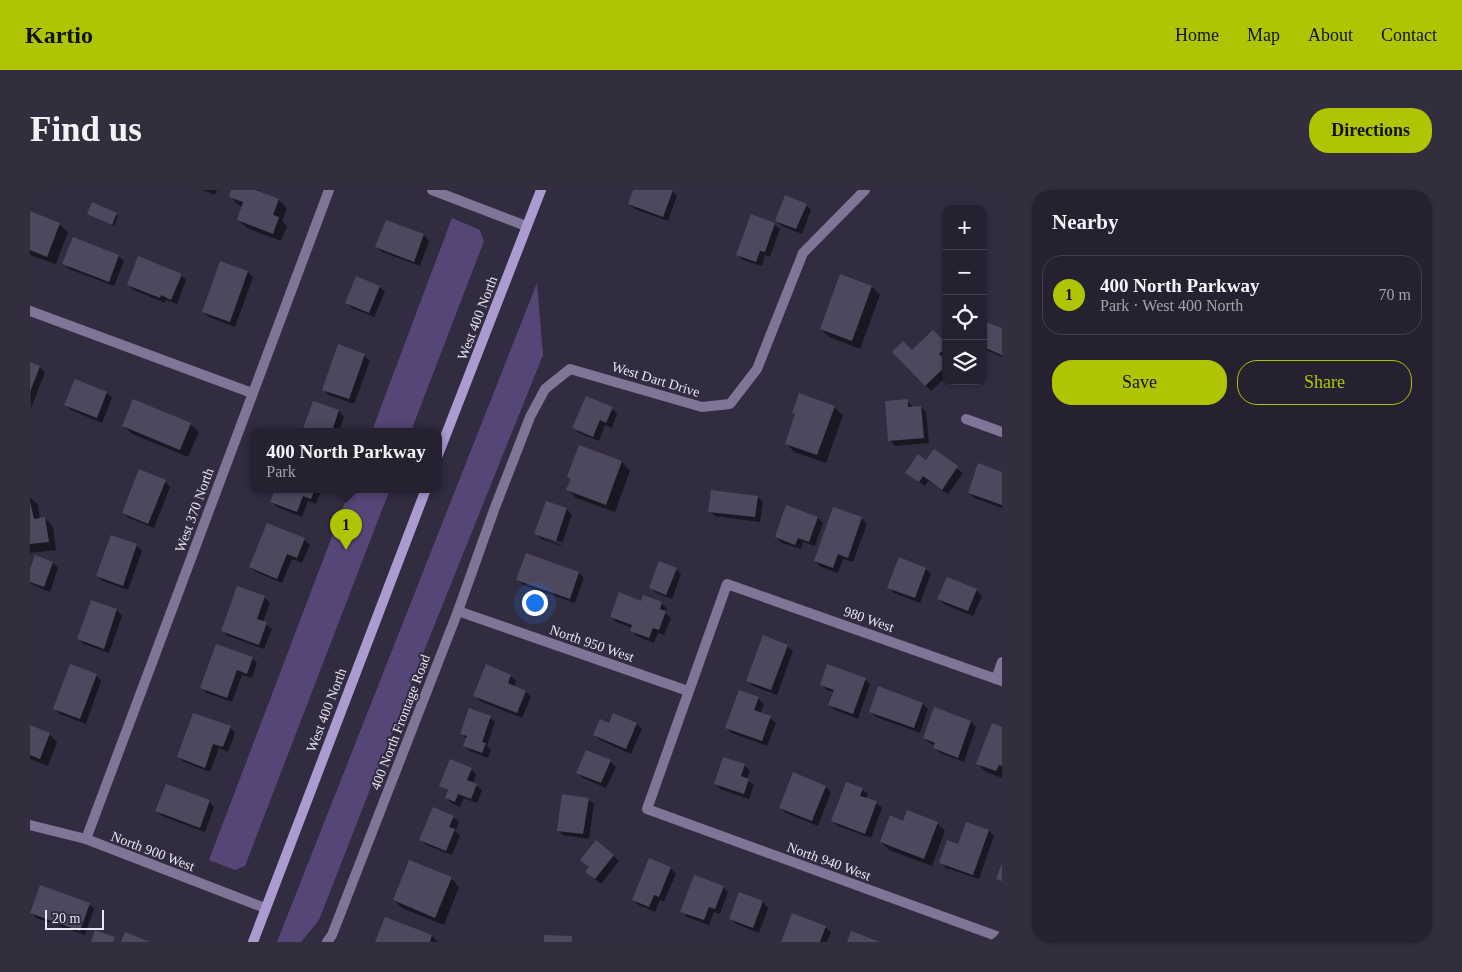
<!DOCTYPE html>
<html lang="en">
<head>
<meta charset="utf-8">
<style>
  :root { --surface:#262131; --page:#322e3d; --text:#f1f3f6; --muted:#a4a3ab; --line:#423e4d; --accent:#afc504 }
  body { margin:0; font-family:"Times New Roman",serif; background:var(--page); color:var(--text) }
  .controls { position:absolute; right:15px; top:15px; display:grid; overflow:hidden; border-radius:10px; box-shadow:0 1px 4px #0004 }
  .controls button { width:45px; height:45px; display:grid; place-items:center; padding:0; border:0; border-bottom:1px solid var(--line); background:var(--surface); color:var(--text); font:25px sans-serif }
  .scale { position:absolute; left:15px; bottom:12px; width:59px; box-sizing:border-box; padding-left:5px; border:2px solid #e8e5f2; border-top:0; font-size:14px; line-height:18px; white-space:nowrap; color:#e8e5f2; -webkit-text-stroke:4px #322c41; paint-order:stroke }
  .you { position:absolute; left:504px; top:412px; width:18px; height:18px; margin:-12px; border:4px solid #fff; border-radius:50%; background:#1a73e8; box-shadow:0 0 0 8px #1a73e833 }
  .badge { display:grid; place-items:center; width:32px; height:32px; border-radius:50%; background:var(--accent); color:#111; font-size:16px; font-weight:700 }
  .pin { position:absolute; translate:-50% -41px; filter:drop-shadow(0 1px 2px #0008) }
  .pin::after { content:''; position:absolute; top:26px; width:18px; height:15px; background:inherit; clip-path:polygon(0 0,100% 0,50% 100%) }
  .popup { position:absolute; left:220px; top:238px; width:192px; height:65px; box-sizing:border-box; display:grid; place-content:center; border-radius:10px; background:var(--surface); filter:drop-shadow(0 1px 4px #0005); font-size:16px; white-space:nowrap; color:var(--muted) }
  .popup b { font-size:19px; color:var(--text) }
  .popup::after { content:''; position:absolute; left:50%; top:100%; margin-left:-10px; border:10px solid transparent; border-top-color:var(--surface) }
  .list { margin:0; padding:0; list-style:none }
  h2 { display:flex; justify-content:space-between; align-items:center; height:65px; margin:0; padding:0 20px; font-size:21px }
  h2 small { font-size:16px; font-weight:400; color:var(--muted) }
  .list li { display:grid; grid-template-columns:32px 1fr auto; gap:15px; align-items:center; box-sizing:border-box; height:80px; margin:0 10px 10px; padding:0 10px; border:1px solid var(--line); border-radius:20px }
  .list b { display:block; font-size:19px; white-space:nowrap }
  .list p { margin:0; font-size:16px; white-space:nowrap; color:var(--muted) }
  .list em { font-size:16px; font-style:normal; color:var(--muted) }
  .actions { display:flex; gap:10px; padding:15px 20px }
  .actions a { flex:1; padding:11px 0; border:1px solid var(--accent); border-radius:20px; text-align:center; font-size:18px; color:var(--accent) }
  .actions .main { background:var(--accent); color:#111 }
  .icon { flex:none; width:28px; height:28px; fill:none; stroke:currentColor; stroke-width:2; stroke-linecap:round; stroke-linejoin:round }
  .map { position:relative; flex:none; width:972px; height:752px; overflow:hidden; border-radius:20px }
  header { display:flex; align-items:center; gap:30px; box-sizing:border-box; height:70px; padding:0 25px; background:var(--accent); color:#111 }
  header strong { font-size:24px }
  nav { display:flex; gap:28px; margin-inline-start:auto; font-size:18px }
  .intro { display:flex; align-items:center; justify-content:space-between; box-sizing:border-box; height:120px; padding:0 30px }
  h1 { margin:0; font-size:35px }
  .button { padding:12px 22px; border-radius:20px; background:var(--accent); color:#111; font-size:18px; font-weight:700 }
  main { display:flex; gap:30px; padding:0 30px }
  aside { flex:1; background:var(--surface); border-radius:20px; box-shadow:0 1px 4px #0004 }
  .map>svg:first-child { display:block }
</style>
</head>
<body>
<header>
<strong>Kartio</strong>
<nav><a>Home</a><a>Map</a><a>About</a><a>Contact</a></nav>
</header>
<div class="intro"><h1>Find us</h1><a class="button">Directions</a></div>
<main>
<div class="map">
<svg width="972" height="752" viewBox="0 0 972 752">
  <rect width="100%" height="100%" fill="#322c41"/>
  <!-- green -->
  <g fill="#564678">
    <polygon points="422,28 450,40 454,51 381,241 342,241"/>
    <polygon points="507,93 513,165 396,456 289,730 271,752 247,752"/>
    <polygon points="320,299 360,299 215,676 205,680 179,670"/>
  </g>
  <!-- shadow -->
  <g fill="#0007" fill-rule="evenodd">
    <polygon points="173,0 187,0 185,5"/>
    <polygon points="203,0 230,0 229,2 249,10 257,18 252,31 257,36 251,51 217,38 208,30 213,16 208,15 200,6"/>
    <polygon points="604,0 642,1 647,6 638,31 605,19 599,14"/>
    <polygon points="776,15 781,20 772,44 752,36 747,31"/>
    <polygon points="0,23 29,34 38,42 26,74 0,65"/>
    <polygon points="58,24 86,24 88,26 84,36"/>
    <polygon points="356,31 394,45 399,51 390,76 352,62 347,57"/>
    <polygon points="744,34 750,39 740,67 735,65 732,76 713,70 707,64"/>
    <polygon points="88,66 94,71 84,96 39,79 34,74"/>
    <polygon points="218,82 223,87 205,137 179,127 173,122"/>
    <polygon points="151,85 156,90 147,114 136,110 135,113 104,100 98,95"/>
    <polygon points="811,86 842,97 850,105 830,159 799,147 791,139"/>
    <polygon points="350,97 355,102 344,127 322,118 316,112"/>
    <polygon points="953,132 972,139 972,167 953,159"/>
    <polygon points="916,154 916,168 914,170 916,172 916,187 901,201 864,162 882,162"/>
    <polygon points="334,165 340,171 324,214 299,205 293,199"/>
    <polygon points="0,173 10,177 15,183 1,218"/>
    <polygon points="77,203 82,208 72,233 41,220 36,215"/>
    <polygon points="877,210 883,218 891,217 896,222 899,253 865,256 860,250"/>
    <polygon points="283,212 309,221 314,227 309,241 273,241"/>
    <polygon points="804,217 813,225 796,273 764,262 756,253 766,226 763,223"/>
    <polygon points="582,218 587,224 582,238 575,235 569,251 549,243 544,238"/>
    <polygon points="160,234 169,242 158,267 102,244 94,236"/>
    <polygon points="550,257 592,272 600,281 585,322 546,308 538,300 542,290 539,287"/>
    <polygon points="904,261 933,283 918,304 898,291 895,296 877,283 897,271"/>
    <polygon points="972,283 972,318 944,308 939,303"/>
    <polygon points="135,291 140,297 124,338 99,328 93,323"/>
    <polygon points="246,299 292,299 286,314 278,311 272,327 247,317 241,312"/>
    <polygon points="0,307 8,315 10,329 15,328 23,337 26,360 0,363"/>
    <polygon points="728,307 733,312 730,332 685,326 680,321"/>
    <path d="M537,319L542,325L531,356L511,349L506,343ZM510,345L532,352L531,355L510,347Z"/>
    <polygon points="788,328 793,333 785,356 773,352 771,359 752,353 746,347"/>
    <polygon points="831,328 837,334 823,372 813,369 808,383 791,377 785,371"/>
    <polygon points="81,346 107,356 112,361 98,400 73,391 67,386"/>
    <polygon points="274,349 280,355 272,373 262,369 252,393 226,382 220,377"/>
    <polygon points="6,367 23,373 28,378 20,402 3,395 0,393 0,383"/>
    <polygon points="646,379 651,384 642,409 626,403 621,398"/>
    <polygon points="896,379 901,384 890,413 864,403 859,397"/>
    <polygon points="549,383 554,388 545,413 493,395 487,389"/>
    <polygon points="946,400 952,406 943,426 914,414 909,409"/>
    <polygon points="234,407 240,413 233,432 242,439 234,459 198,446 193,441"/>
    <polygon points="62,411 87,420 92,426 79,463 54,454 48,449"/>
    <polygon points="631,413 637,419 635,423 641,428 634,445 628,443 624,453 607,446 601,440 602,438 586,432 581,426"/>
    <polygon points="757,456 763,461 747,505 723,496 718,491"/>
    <polygon points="222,468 227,473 222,488 212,485 202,512 177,503 172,498"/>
    <polygon points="66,485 71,491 56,534 30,524 25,519"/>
    <polygon points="481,486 486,491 484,497 496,502 501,507 492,528 450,511 445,506"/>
    <polygon points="835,489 840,494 828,529 805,520 799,515 804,502 797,500 791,494"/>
    <polygon points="849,498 893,514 898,519 890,543 846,527 840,521"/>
    <polygon points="728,508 734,514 730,524 740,528 746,533 737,556 702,543 697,538"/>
    <polygon points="905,519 941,532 946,537 934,572 910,563 904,558 905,555 900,553 894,548"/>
    <polygon points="584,524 607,534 612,539 601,564 570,550 565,545 579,535"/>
    <polygon points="460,527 465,532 457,556 461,560 458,568 440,561 434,556 437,549 431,543"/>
    <polygon points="0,537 19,544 27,552 18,576 0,569"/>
    <polygon points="200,537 205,543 198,562 189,558 180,582 154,572 149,567"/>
    <polygon points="972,538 972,588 956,582 948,574"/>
    <polygon points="580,571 586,577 576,598 553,588 548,583"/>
    <polygon points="714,575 720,581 717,589 724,595 719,609 690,599 685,594"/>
    <polygon points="441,579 446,584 443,593 452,600 447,613 434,608 430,617 422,613 416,608 419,602 411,595"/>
    <polygon points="764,584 796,597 801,602 788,636 756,623 750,618"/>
    <polygon points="832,599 838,604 836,609 846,613 852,618 841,648 808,636 803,631"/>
    <polygon points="558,609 564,614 559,649 533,645 528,640"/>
    <polygon points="179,611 184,617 175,642 132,626 127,621"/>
    <polygon points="423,627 429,632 425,641 430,646 422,665 396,655 391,650"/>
    <polygon points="874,632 907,633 915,641 902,676 859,660 851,652"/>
    <polygon points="959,641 964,646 949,689 916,678 911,672 929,655"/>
    <polygon points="583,665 589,671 571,694 562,687"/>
    <polygon points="640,678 646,684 634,711 630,710 625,722 609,715 603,710"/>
    <polygon points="421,688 429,697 414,735 372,718 364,710"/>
    <polygon points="693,697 698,702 690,724 684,722 679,735 657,727 652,721"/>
    <polygon points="710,704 733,712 738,718 729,743 706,734 701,729"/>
    <polygon points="59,714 64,719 55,745 6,728 1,722"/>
    <polygon points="795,737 801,742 797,752 752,752"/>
    <polygon points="402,746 408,752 347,752"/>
  </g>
  <!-- building -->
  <g fill="#4e485e">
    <polygon points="201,0 226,0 249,9 243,25 249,27 243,44 207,30 213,12 199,7"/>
    <polygon points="603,0 643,0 633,27 598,14"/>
    <polygon points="755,5 777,14 766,39 745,31"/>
    <polygon points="62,12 87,23 82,35 57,24"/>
    <polygon points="0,21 30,33 17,67 0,60"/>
    <polygon points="721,24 745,33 735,62 730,61 726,72 706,65"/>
    <polygon points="356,30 394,44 384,72 345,57"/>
    <polygon points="43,47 89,65 79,92 32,74"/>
    <polygon points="108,66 152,84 141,110 131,105 130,108 97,95"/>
    <polygon points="190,71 218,81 200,132 172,122"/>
    <polygon points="810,84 842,96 822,151 790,139"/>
    <polygon points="326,86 350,96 339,123 315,113"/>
    <polygon points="953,131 972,138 972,165 953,157"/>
    <polygon points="903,140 916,153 916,157 909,164 916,170 916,176 895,196 862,162 873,151 882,160"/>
    <polygon points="308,154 335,164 319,209 292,200"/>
    <polygon points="0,172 10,176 0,202"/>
    <polygon points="45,189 77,202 67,228 34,215"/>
    <polygon points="769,203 805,216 787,265 755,254 765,224 762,223"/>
    <polygon points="556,206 583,217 576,233 570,230 563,247 542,238"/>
    <polygon points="103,209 161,233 150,260 92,236"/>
    <polygon points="878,209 878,217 891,216 894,248 858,251 855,211"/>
    <polygon points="283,211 309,220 302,241 272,241"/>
    <polygon points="549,255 592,271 576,315 536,300 541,289 537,287"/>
    <polygon points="904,259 928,276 912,300 893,286 889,292 875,283 888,264 896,270"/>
    <polygon points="948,273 972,282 972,315 938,303"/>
    <polygon points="109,279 136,290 118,334 92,323"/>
    <polygon points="245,299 285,299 281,309 273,306 267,322 240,312"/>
    <polygon points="681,300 728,306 725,327 678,322"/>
    <polygon points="0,311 4,329 15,327 19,352 0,354"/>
    <polygon points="516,311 537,318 526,351 504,344"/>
    <polygon points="756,315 788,327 779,352 768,348 765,355 745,347"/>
    <polygon points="803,317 832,327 818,368 808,364 803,378 784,371"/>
    <polygon points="237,333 275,348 267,368 257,364 247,389 219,377"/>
    <polygon points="81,345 107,354 93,396 66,386"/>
    <polygon points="496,363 549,382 540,409 486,390"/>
    <polygon points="5,365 23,372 14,397 0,392 0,379"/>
    <polygon points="869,367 896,378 885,408 857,398"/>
    <polygon points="629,371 647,378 636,405 619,398"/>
    <polygon points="917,387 947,399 938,421 907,409"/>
    <polygon points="207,396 235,406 227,429 237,432 229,455 191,441"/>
    <polygon points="589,402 611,411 613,405 632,412 630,419 636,421 629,440 623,438 619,448 600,441 602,435 580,427"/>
    <polygon points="61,410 87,419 74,459 47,449"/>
    <polygon points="733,445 758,455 741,500 716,491"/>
    <polygon points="186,454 223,467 217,484 207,480 197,508 170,498"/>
    <polygon points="40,474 67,484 50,529 23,519"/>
    <polygon points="456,474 481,485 478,493 496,501 487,523 443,506"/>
    <polygon points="797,474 836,488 823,524 798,515 804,500 790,495"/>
    <polygon points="848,496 893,513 884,538 839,522"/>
    <polygon points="709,500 729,507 724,520 741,526 732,551 695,538"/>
    <polygon points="904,517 941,531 928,568 903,558 905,553 893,548"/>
    <polygon points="439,518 461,526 452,552 456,553 452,563 433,556 437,546 430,544"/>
    <polygon points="163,523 201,536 193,557 183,554 175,578 147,567"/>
    <polygon points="583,523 607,533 596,559 563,545 570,529 579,533"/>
    <polygon points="962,533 972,537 972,576 969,575 966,581 946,574"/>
    <polygon points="0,535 20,543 10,569 0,565"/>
    <polygon points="556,560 581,570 571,593 546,583"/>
    <polygon points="693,567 715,574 711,586 719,589 714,604 684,594"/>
    <polygon points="420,569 442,578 437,590 447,594 441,609 428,604 425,612 415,608 418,600 409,596"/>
    <polygon points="763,582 796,596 782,631 749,618"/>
    <polygon points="816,592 833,598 830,606 847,611 835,644 801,631"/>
    <polygon points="136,594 180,610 170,638 125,621"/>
    <polygon points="532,604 559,608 553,644 527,641"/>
    <polygon points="403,617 424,626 419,637 425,639 416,661 389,650"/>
    <polygon points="877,620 908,632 894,669 850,652 860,625 873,631"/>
    <polygon points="936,632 959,640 943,685 909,673 917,650 928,654"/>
    <polygon points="566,650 584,665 565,689 555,682 559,677 550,670"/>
    <polygon points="619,668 641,677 629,707 624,705 619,717 602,710"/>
    <polygon points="379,670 422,687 405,728 363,710"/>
    <polygon points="972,673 972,691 966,689"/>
    <polygon points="664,685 694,696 685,719 679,717 674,730 650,722"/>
    <polygon points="10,695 60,713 50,741 0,723"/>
    <polygon points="709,702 733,711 723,738 699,729"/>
    <polygon points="762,723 796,736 790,752 751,752"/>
    <polygon points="355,727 402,745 400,752 345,752"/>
    <polygon points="65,740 85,747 83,752 61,752"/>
    <polygon points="821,741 850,752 817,752"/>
    <polygon points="95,742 120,752 91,752"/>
    <polygon points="514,745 542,746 542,752 514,752"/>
  </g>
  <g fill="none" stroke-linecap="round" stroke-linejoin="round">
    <!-- minor -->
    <g stroke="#7e7597" stroke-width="10">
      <polyline points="402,0 496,36"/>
      <polyline points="0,121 222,203"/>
      <polyline points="936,229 972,242"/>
      <polyline points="428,421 658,501"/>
      <polyline points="966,489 972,472"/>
      <polyline points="972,491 697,394 617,619 972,748"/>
      <polyline points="0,635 56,649 235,718"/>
      <polyline points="56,649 299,0"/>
      <polyline points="297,752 302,745 428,421 464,320 500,227 515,199 540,179 672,217 700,214 727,179 773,63 835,0"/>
    </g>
    <!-- secondary -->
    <g stroke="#ab9bd1" stroke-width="10">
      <polyline points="408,265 511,0"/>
      <polyline points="223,752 396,299"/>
    </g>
  </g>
  <g text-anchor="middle" stroke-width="4" stroke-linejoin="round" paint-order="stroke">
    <!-- street labels -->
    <g font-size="14" fill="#e8e5f2" stroke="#322c41">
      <text transform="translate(447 128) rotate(-69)" y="5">West 400 North</text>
      <text transform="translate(626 189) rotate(17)" y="5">West Dart Drive</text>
      <text transform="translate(164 320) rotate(-70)" y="5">West 370 North</text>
      <text transform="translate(839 429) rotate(19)" y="5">980 West</text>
      <text transform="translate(562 453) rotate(19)" y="5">North 950 West</text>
      <text transform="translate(296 520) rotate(-69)" y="5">West 400 North</text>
      <text transform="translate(370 532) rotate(-69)" y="5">400 North Frontage Road</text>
      <text transform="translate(123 661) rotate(21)" y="5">North 900 West</text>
      <text transform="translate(799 671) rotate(20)" y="5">North 940 West</text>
    </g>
  </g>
</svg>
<div class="controls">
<button>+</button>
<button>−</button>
<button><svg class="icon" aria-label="locate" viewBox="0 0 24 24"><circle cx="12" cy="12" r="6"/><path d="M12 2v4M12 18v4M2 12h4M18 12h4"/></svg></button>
<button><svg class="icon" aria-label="layers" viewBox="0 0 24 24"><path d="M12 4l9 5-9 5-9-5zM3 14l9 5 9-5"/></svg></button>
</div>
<div class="scale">20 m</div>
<div class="you"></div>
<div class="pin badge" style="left:316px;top:360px">1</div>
<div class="popup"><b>400 North Parkway</b>Park</div>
</div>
<aside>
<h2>Nearby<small></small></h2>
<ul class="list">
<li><span class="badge">1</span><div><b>400 North Parkway</b><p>Park · West 400 North</p></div><em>70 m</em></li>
</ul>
<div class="actions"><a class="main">Save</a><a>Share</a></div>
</aside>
</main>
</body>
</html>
